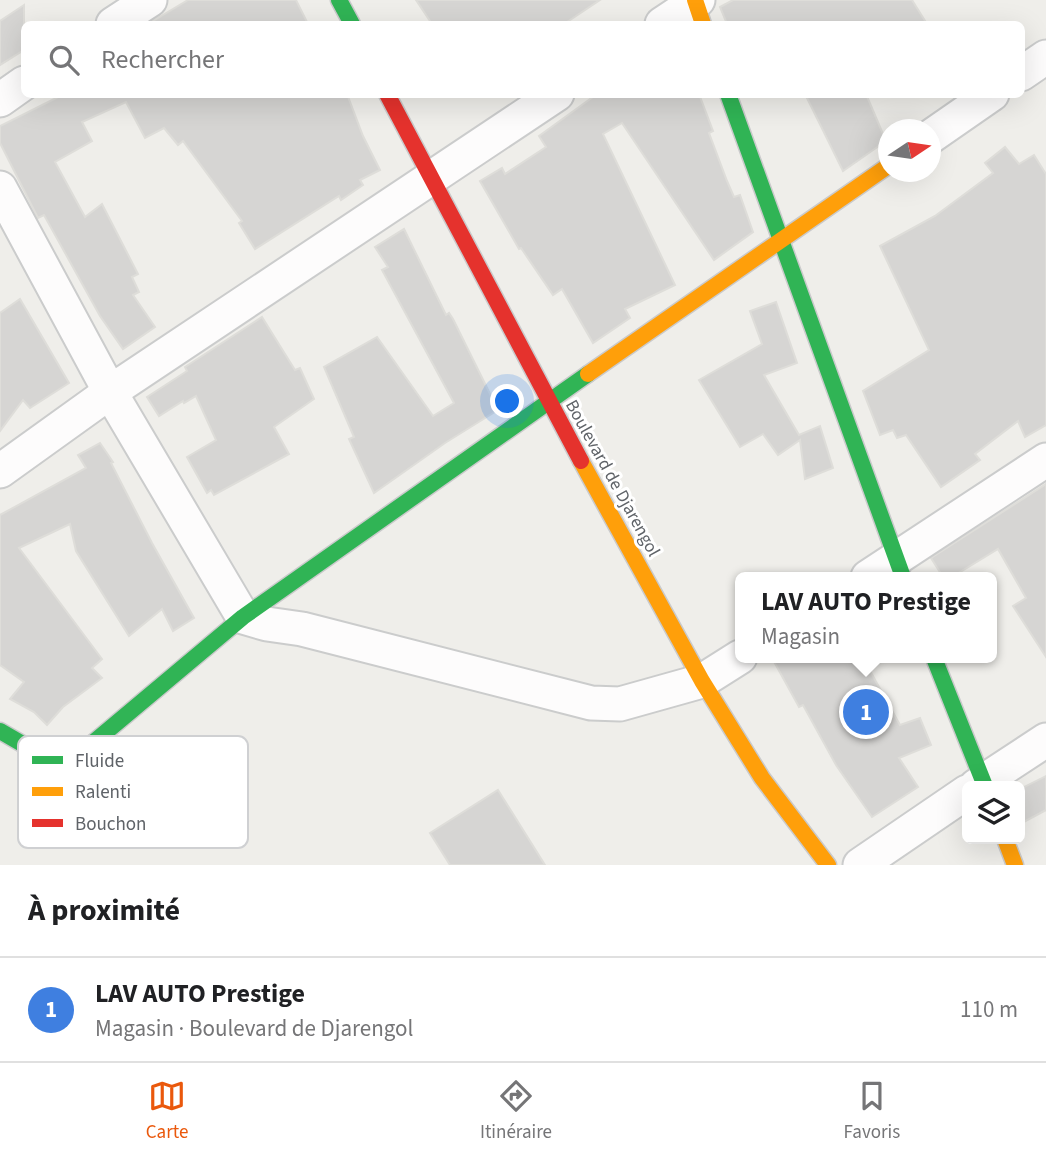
<!DOCTYPE html>
<html lang="fr">
<head>
<meta charset="utf-8">
<style>
  :root { --surface:#fff; --page:#f2f2f2; --text:#202124; --muted:#757577; --line:#e0e0e0; --accent:#ea580c }
  body { margin:0; font-family:"Source Sans 3",sans-serif; background:var(--page); color:var(--text) }
  .controls { position:absolute; right:21px; bottom:21px; display:grid; overflow:hidden; border-radius:10px; box-shadow:0 7px 28px #0002 }
  .controls button { width:63px; height:63px; display:grid; place-items:center; padding:0; border:0; border-bottom:2px solid var(--line); background:var(--surface); color:var(--text); font:35px sans-serif }
  .compass { position:absolute; left:878px; top:119px; width:63px; height:63px; border-radius:50%; background:var(--surface); box-shadow:0 7px 28px #0002; rotate:77deg }
  .you { position:absolute; left:508px; top:402px; width:24px; height:24px; margin:-18px; border:5px solid #fff; border-radius:50%; background:#1a73e8; box-shadow:0 0 0 10px #1a73e833 }
  .badge { display:grid; place-items:center; width:46px; height:46px; border-radius:50%; background:var(--accent); color:#fff; font-size:23px; font-weight:700 }
  .pin { position:absolute; translate:-50% -50%; border:4px solid #fff; box-shadow:0 2px 7px #0006 }
  .popup { position:absolute; left:735px; top:572px; width:262px; height:91px; box-sizing:border-box; display:grid; place-content:center; border-radius:10px; background:var(--surface); filter:drop-shadow(0 2px 5px #0005); font-size:23px; white-space:nowrap; color:var(--muted) }
  .popup b { font-size:26px; color:var(--text) }
  .popup::after { content:''; position:absolute; left:50%; top:100%; margin-left:-14px; border:14px solid transparent; border-top-color:var(--surface) }
  .list { margin:0; padding:0; list-style:none }
  h2 { display:flex; justify-content:space-between; align-items:center; height:91px; margin:0; padding:0 28px; font-size:30px }
  h2 small { font-size:23px; font-weight:400; color:var(--muted) }
  .list li { display:grid; grid-template-columns:46px 1fr auto; gap:21px; align-items:center; box-sizing:border-box; height:105px; padding:0 28px; border-top:2px solid var(--line) }
  .list b { display:block; font-size:26px; white-space:nowrap }
  .list p { margin:0; font-size:23px; white-space:nowrap; color:var(--muted) }
  .list em { font-size:23px; font-style:normal; color:var(--muted) }
  .icon { flex:none; width:38px; height:38px; fill:none; stroke:currentColor; stroke-width:2; stroke-linecap:round; stroke-linejoin:round }
  .map { position:relative; flex:none; width:1046px; height:865px; overflow:hidden }
  .search { position:absolute; background:var(--surface); box-shadow:0 7px 28px #0002; left:21px; right:21px; top:21px; height:77px; display:flex; align-items:center; gap:18px; box-sizing:border-box; padding:0 24px; border-radius:10px; color:var(--muted); font-size:26px }
  .sheet { height:196px; background:var(--surface) }
  nav { display:flex; justify-content:space-around; align-items:center; box-sizing:border-box; height:98px; border-top:2px solid var(--line); background:var(--surface); font-size:19px; color:var(--muted) }
  nav a { display:grid; justify-items:center; gap:4px }
  nav .on { color:var(--accent) }
  .map>svg:first-child { display:block }
</style>
</head>
<body>
<div class="map">
<svg width="1046" height="865" viewBox="0 0 1046 865">
  <rect width="100%" height="100%" fill="#efeeea"/>
  <!-- building -->
  <g fill="#d6d5d3" stroke="#deddd9" stroke-width="2">
    <polygon points="188,0 296,0 308,24 148,24"/>
    <polygon points="416,0 600,0 564,24 432,24"/>
    <polygon points="733,0 912,0 927,24 727,24 720,7"/>
    <polygon points="24,5 24,50 0,65 0,21"/>
    <polygon points="64,94 347,94 363,136 380,170 360,180 363,185 341,200 339,196 255,249 239,223 242,221 183,141 178,145 164,128 145,138 126,102 82,122 92,141 55,162 85,217 102,204 138,274 132,277 139,292 133,295 155,327 123,349 100,316 44,215 38,218 0,143 0,126"/>
    <polygon points="597,94 699,94 713,131 709,133 727,181 734,197 740,195 753,232 714,260 622,123 603,134 675,285 625,309 630,318 593,343 562,289 553,295 521,248 519,249 480,181 502,168 505,174 546,147 539,136"/>
    <polygon points="805,94 866,94 886,141 843,171"/>
    <polygon points="1005,147 1019,164 1034,155 1046,174 1046,425 1025,437 1018,421 975,454 980,460 941,487 906,435 897,438 893,430 880,435 863,391 929,350 880,246 935,216 993,173 985,163"/>
    <polygon points="404,229 446,315 449,313 453,319 498,410 445,443 374,493 349,439 354,437 324,367 377,337 433,416 454,403 382,270 388,267 375,247"/>
    <polygon points="20,299 69,383 30,408 23,400 0,431 0,313"/>
    <polygon points="776,302 797,363 764,375 799,435 820,426 833,468 805,479 800,440 778,455 763,434 740,447 699,380 762,344 750,311"/>
    <polygon points="262,317 295,370 300,368 314,399 274,427 289,454 214,495 211,490 207,493 187,457 216,440 196,396 184,403 183,401 159,416 147,397 187,371 185,367"/>
    <polygon points="100,443 113,462 111,463 152,543 194,618 173,631 162,609 129,636 76,551 70,524 19,548 102,659 92,668 102,678 63,707 47,725 34,712 10,699 24,682 0,665 0,515 86,468 78,455"/>
    <polygon points="1046,484 1046,657 1013,606 1026,598 998,549 952,577 943,577 931,558"/>
    <polygon points="772,658 863,658 900,725 920,718 931,745 899,758 918,787 872,817 836,765 803,705 799,707"/>
    <polygon points="1046,776 1046,810 1020,824 1020,789"/>
    <polygon points="498,790 545,865 450,865 430,833"/>
  </g>
  <g fill="none" stroke-linecap="round" stroke-linejoin="round">
    <!-- street casing -->
    <g stroke="#cbcccc" stroke-width="37">
      <g id="street">
        <polyline points="113,24 150,0"/>
        <polyline points="662,24 698,0"/>
        <polyline points="1021,74 1046,57"/>
        <polyline points="0,100 24,83"/>
        <polyline points="930,137 992,94"/>
        <polyline points="0,188 110,392 243,617 267,624 302,629 591,703 620,704 702,681 740,657"/>
        <polyline points="0,471 110,392 557,94"/>
        <polyline points="868,577 1046,460"/>
        <polyline points="976,786 1046,740"/>
        <polyline points="860,865 967,792"/>
      </g>
    </g>
    <!-- fast casing -->
    <g stroke="#cacacb" stroke-width="19">
      <g id="fast">
        <polyline points="339,0 352,24"/>
        <polyline points="728,94 903,577"/>
        <polyline points="934,658 985,786"/>
        <polyline points="0,731 38,753 61,759 88,747 243,617 588,374"/>
      </g>
    </g>
    <!-- slow casing -->
    <g stroke="#cacacb" stroke-width="19">
      <g id="slow">
        <polyline points="695,0 703,24"/>
        <polyline points="588,374 888,166"/>
        <polyline points="581,461 702,681 762,778 828,865"/>
        <polyline points="1005,839 1015,865"/>
      </g>
    </g>
    <!-- jam casing -->
    <g stroke="#cacacb" stroke-width="19">
      <polyline id="jam" points="387,94 581,461"/>
    </g>
    <!-- street -->
    <use href="#street" stroke="#fdfcfc" stroke-width="33"/>
    <!-- fast -->
    <use href="#fast" stroke="#30b455" stroke-width="16"/>
    <!-- slow -->
    <use href="#slow" stroke="#ff9f0a" stroke-width="16"/>
    <!-- jam -->
    <use href="#jam" stroke="#e5322d" stroke-width="16"/>
  </g>
  <g text-anchor="middle" stroke-width="6" stroke-linejoin="round" paint-order="stroke">
    <!-- street labels -->
    <g font-size="18" fill="#5f6368" stroke="#fff">
      <text transform="translate(613 478) rotate(61)" y="6">Boulevard de Djarengol</text>
    </g>
  </g>
  <!-- legend -->
  <rect x="18" y="736" width="230" height="112" rx="10" fill="#fff" stroke="#cfd0d2" stroke-width="2"/>
  <rect x="32" y="756" width="31" height="8" fill="#30b455"/>
  <rect x="32" y="787" width="31" height="9" fill="#ff9f0a"/>
  <rect x="32" y="819" width="31" height="8" fill="#e5322d"/>
  <g font-size="19" fill="#5f6368">
    <text x="75" y="767">Fluide</text>
    <text x="75" y="798">Ralenti</text>
    <text x="75" y="830">Bouchon</text>
  </g>
</svg>
<div class="controls">
<button><svg class="icon" aria-label="layers" viewBox="0 0 24 24"><path d="M12 4l9 5-9 5-9-5zM3 14l9 5 9-5"/></svg></button>
</div>
<svg class="compass" viewBox="-18 -18 36 36"><path d="M0-13l5 13h-10z" fill="#e53935"/><path d="M0 13l5-13h-10z" fill="#757577"/></svg>
<div class="you"></div>
<div class="pin badge" style="left:866px;top:712px;background:#3f7fe0">1</div>
<div class="popup"><b>LAV AUTO Prestige</b>Magasin</div>
<div class="search"><svg class="icon" aria-label="search" viewBox="0 0 24 24"><circle cx="10" cy="10" r="6"/><path d="M15 15l6 6"/></svg>Rechercher</div>
</div>
<section class="sheet">
<h2>À proximité<small></small></h2>
<ul class="list">
<li><span class="badge" style="background:#3f7fe0">1</span><div><b>LAV AUTO Prestige</b><p>Magasin · Boulevard de Djarengol</p></div><em>110 m</em></li>
</ul>
</section>
<nav>
<a class="on"><svg class="icon" aria-label="map" viewBox="0 0 24 24"><path d="M3 6l6-2 6 2 6-2v14l-6 2-6-2-6 2zM9 4v14M15 6v14"/></svg>Carte</a>
<a><svg class="icon" aria-label="directions" viewBox="0 0 24 24"><path d="M12 3l9 9-9 9-9-9zM9 14v-3h6M13 9l2 2-2 2"/></svg>Itinéraire</a>
<a><svg class="icon" aria-label="saved" viewBox="0 0 24 24"><path d="M7 4h10v16l-5-4-5 4z"/></svg>Favoris</a>
</nav>
</body>
</html>
